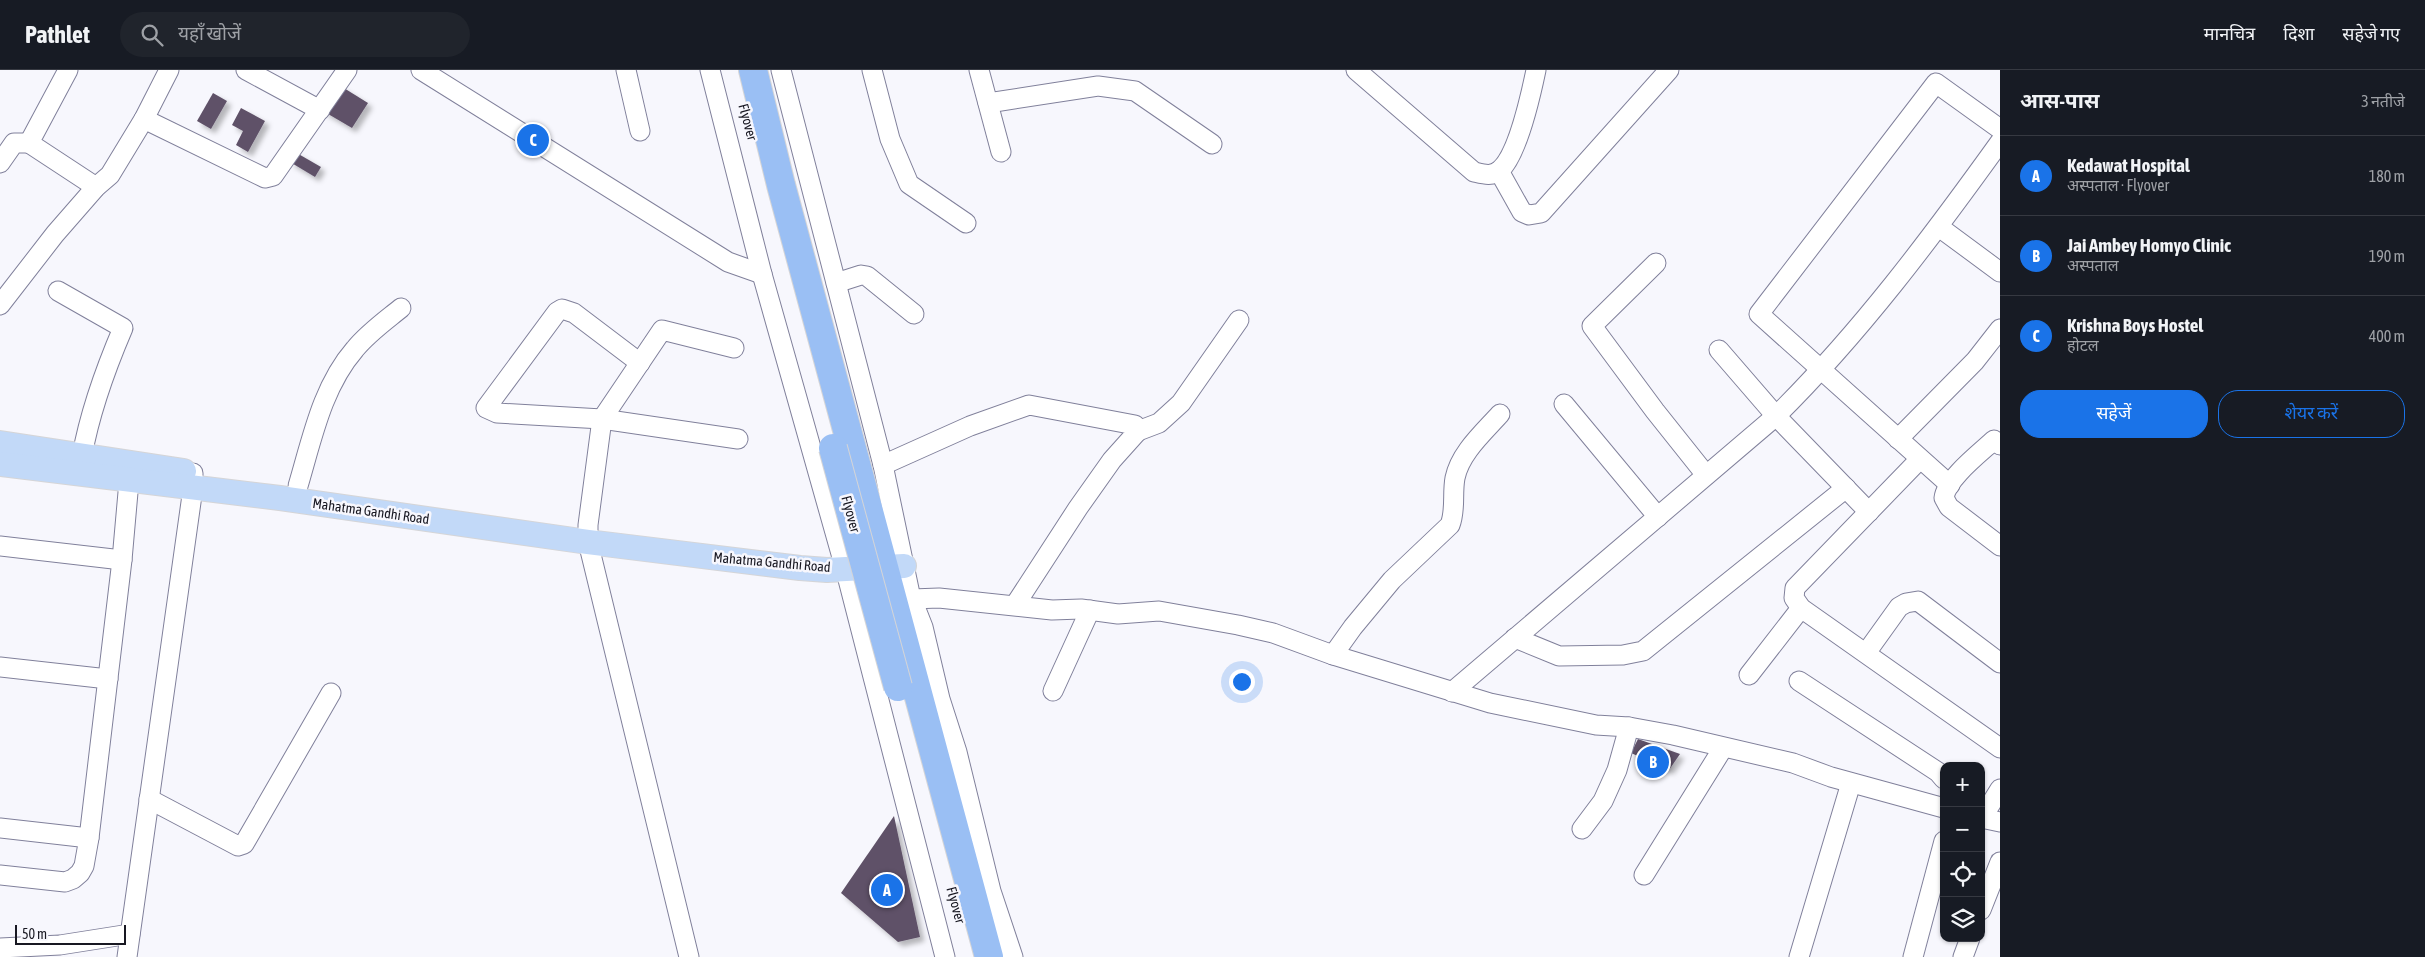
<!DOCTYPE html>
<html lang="hi">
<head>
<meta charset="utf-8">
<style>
  :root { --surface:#171b24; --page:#20242c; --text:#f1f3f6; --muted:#9ea1a6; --line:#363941; --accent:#1a73e8 }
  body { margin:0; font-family:"Asap Condensed","Noto Sans Devanagari",sans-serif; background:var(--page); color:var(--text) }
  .controls { position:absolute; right:15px; bottom:15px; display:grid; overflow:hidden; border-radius:10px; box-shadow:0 1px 4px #0004 }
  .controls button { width:45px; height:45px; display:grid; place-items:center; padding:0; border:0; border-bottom:1px solid var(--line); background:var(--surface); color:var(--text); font:25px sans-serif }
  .scale { position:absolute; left:15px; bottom:12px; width:111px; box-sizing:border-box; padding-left:5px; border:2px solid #181822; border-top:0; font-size:14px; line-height:18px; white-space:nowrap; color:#181822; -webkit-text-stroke:4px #f7f7fd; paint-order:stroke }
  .you { position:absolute; left:1241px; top:611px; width:18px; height:18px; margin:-12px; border:4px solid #fff; border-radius:50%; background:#1a73e8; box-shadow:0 0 0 8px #1a73e833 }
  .badge { display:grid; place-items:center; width:32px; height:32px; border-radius:50%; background:var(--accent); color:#fff; font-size:16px; font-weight:700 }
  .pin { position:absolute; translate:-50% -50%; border:2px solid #fff; box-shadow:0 1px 5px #0006 }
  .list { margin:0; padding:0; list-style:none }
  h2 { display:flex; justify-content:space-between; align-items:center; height:65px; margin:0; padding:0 20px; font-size:21px }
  h2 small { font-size:16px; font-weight:400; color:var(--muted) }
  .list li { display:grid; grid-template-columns:32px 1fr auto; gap:15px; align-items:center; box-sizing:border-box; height:80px; padding:0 20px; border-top:1px solid var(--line) }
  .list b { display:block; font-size:19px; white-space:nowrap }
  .list p { margin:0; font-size:16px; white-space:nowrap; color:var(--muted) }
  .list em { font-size:16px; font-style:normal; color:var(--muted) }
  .actions { display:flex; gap:10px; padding:15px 20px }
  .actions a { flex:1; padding:11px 0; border:1px solid var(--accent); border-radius:20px; text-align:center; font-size:18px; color:var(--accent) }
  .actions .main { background:var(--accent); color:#fff }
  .icon { flex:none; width:28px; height:28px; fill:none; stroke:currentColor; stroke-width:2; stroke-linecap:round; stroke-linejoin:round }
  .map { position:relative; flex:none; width:2000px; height:887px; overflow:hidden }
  header { display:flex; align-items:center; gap:30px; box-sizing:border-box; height:70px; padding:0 25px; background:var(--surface); border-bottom:1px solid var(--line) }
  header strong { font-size:24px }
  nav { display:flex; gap:28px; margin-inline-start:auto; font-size:18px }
  .search { width:350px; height:45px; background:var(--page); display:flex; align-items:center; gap:12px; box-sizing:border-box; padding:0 18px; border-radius:28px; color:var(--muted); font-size:19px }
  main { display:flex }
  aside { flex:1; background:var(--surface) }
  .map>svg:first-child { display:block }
</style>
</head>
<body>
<header>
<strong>Pathlet</strong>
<div class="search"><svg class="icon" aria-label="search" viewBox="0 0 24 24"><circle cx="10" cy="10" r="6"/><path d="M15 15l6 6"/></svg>यहाँ खोजें</div>
<nav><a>मानचित्र</a><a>दिशा</a><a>सहेजे गए</a></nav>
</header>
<main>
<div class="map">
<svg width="2000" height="887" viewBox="0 0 2000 887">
  <defs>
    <filter id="shadow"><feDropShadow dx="4.5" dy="4.5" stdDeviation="2.5" flood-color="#0004"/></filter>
  </defs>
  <rect width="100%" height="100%" fill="#f7f7fd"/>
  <!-- building -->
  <g fill="#5f5167" filter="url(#shadow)">
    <polygon points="339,15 368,33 352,58 323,41"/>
    <polygon points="213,23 227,31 211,59 197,51"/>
    <polygon points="241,38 265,51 248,82 236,75 243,61 232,55"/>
    <polygon points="295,82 321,97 315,107 290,92"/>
    <polygon points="1638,669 1680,684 1669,700 1631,683"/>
    <polygon points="894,746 920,867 898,872 841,823"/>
  </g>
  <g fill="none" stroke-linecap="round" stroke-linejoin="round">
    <!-- minor casing -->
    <g stroke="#80809b" stroke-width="21">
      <g id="minor">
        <polyline points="68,0 29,73 96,117"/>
        <polyline points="246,0 320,40"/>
        <polyline points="421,0 728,192 762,204"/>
        <polyline points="626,0 640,61"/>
        <polyline points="710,0 762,204 845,498 945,887"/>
        <polyline points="781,0 883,395 910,524 923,557 940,629 957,682 991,821 1013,887"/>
        <polyline points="872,0 890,69 909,114 966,153"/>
        <polyline points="979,0 1001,82"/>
        <path d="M1356,0L1474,102C1483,104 1492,107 1500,100C1518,84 1531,24 1536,0"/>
        <polyline points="988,33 1098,16 1135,21 1212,74"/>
        <polyline points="144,49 265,108 273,106 347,0"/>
        <polyline points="0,93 14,73 29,73"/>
        <polyline points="1499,101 1522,142 1529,145 1541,143 1669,0"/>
        <polyline points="1939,157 2000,202"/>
        <polyline points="1656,193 1592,256 1655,341 1706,405"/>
        <polyline points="836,213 861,205 867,206 914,244"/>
        <path d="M58,221L123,258C105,300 90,341 82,386"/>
        <polyline points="0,235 55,164 96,117 110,105 144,49 169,0"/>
        <polyline points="1719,280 1776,346 1869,442"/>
        <polyline points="640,293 574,243 562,239 557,242 486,338 497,343 602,349 738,369"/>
        <polyline points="1564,334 1658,447"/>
        <polyline points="1138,361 1159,353 1181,333 1239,250"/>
        <polyline points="1898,369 1975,291 2000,259"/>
        <path d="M2000,375L1994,370C1980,383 1946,409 1944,428L1949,437L2000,476"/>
        <polyline points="1920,389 1795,518 1794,528 1801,538 2000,678"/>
        <polyline points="883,395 970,356 1029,335 1135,355 1138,361 1112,390 1078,438 1015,535"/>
        <polyline points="1950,415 1759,244 1936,13 2000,59"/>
        <path d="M298,416C312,369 322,317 355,279C368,263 385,251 401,238"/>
        <polyline points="0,476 122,490"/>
        <polyline points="912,529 939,528 1052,540 1081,539 1118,544 1159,541 1238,555 1273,563 1333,585 1490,633 1596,655 1629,657 1673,665 1793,693 1831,707 1944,738"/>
        <polyline points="1515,568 1559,586 1623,585 1643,581 1846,418"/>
        <polyline points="1866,583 1899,537 1906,533 1918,531 2000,593"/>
        <path d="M1333,585L1353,557L1392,510L1450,455C1456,440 1452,424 1455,408C1460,383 1483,363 1500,344"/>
        <polyline points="0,597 108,609"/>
        <polyline points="1749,605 1801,538"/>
        <polyline points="1799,611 1938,702 1944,709"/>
        <polyline points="1053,621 1090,540"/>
        <path d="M1452,622L1776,346C1860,263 1931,168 2000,72"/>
        <polyline points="149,729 238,776 244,774 331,623"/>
        <polyline points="1981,748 2000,752"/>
        <polyline points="1982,748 2000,719"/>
        <polyline points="0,758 89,768"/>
        <polyline points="1582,759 1603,731 1617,700 1629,657"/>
        <polyline points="0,805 65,812 73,809 80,803 84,796 89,768 122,490 129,411"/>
        <polyline points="1644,805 1723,678"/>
        <polyline points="1981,840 2000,792"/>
        <polyline points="0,878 60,875 130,864"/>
        <polyline points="127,887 193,418 193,403"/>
        <polyline points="689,887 588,472 588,455 602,349 662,260 734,278"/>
        <polyline points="1799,887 1851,713"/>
        <polyline points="1913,887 1944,771"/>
        <polyline points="1963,887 1970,868"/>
      </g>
    </g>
    <!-- major casing -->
    <g stroke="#d5d5d7" stroke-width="26">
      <g id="major">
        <polyline points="0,373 184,401"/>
        <polyline points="0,394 280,428 588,472 800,498 827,500 904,496"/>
      </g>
    </g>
    <!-- highway casing -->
    <g stroke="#d5d5d7" stroke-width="30">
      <polyline id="highway" points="753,0 781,115 989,887"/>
    </g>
    <!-- minor -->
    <use href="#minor" stroke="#fff" stroke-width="19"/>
    <!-- major -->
    <use href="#major" stroke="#c2d9f8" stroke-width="24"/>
    <!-- highway -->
    <use href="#highway" stroke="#9abff4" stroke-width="28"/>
    <!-- highway-bridge casing -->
    <g stroke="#d5d5d7" stroke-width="30" stroke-linecap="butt">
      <polyline id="highway-bridge" points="833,378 898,617"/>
    </g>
    <!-- highway-bridge -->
    <use href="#highway-bridge" stroke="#9abff4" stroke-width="28"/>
  </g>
  <g text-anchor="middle" stroke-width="5" stroke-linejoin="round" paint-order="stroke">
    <!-- street labels -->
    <g font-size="14" fill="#181822" stroke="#f7f7fd">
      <text transform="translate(748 52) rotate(75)" y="5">Flyover</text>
      <text transform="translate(371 441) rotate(8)" y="5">Mahatma Gandhi Road</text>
      <text transform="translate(851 444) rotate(75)" y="5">Flyover</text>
      <text transform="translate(772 492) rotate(5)" y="5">Mahatma Gandhi Road</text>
      <text transform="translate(956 835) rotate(75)" y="5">Flyover</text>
    </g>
  </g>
</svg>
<div class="controls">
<button>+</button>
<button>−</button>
<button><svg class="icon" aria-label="locate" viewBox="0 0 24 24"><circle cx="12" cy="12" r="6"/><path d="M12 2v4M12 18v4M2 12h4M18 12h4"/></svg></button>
<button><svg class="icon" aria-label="layers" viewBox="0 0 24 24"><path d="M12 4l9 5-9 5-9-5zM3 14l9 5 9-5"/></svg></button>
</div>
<div class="scale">50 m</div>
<div class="you"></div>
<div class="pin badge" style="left:887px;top:820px">A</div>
<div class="pin badge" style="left:1653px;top:692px">B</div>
<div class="pin badge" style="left:533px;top:70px">C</div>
</div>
<aside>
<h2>आस-पास<small>3 नतीजे</small></h2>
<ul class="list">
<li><span class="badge">A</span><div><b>Kedawat Hospital</b><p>अस्पताल · Flyover</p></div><em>180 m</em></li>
<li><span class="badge">B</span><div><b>Jai Ambey Homyo Clinic</b><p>अस्पताल</p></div><em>190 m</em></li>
<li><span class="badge">C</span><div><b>Krishna Boys Hostel</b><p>होटल</p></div><em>400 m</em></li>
</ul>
<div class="actions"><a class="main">सहेजें</a><a>शेयर करें</a></div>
</aside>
</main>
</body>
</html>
